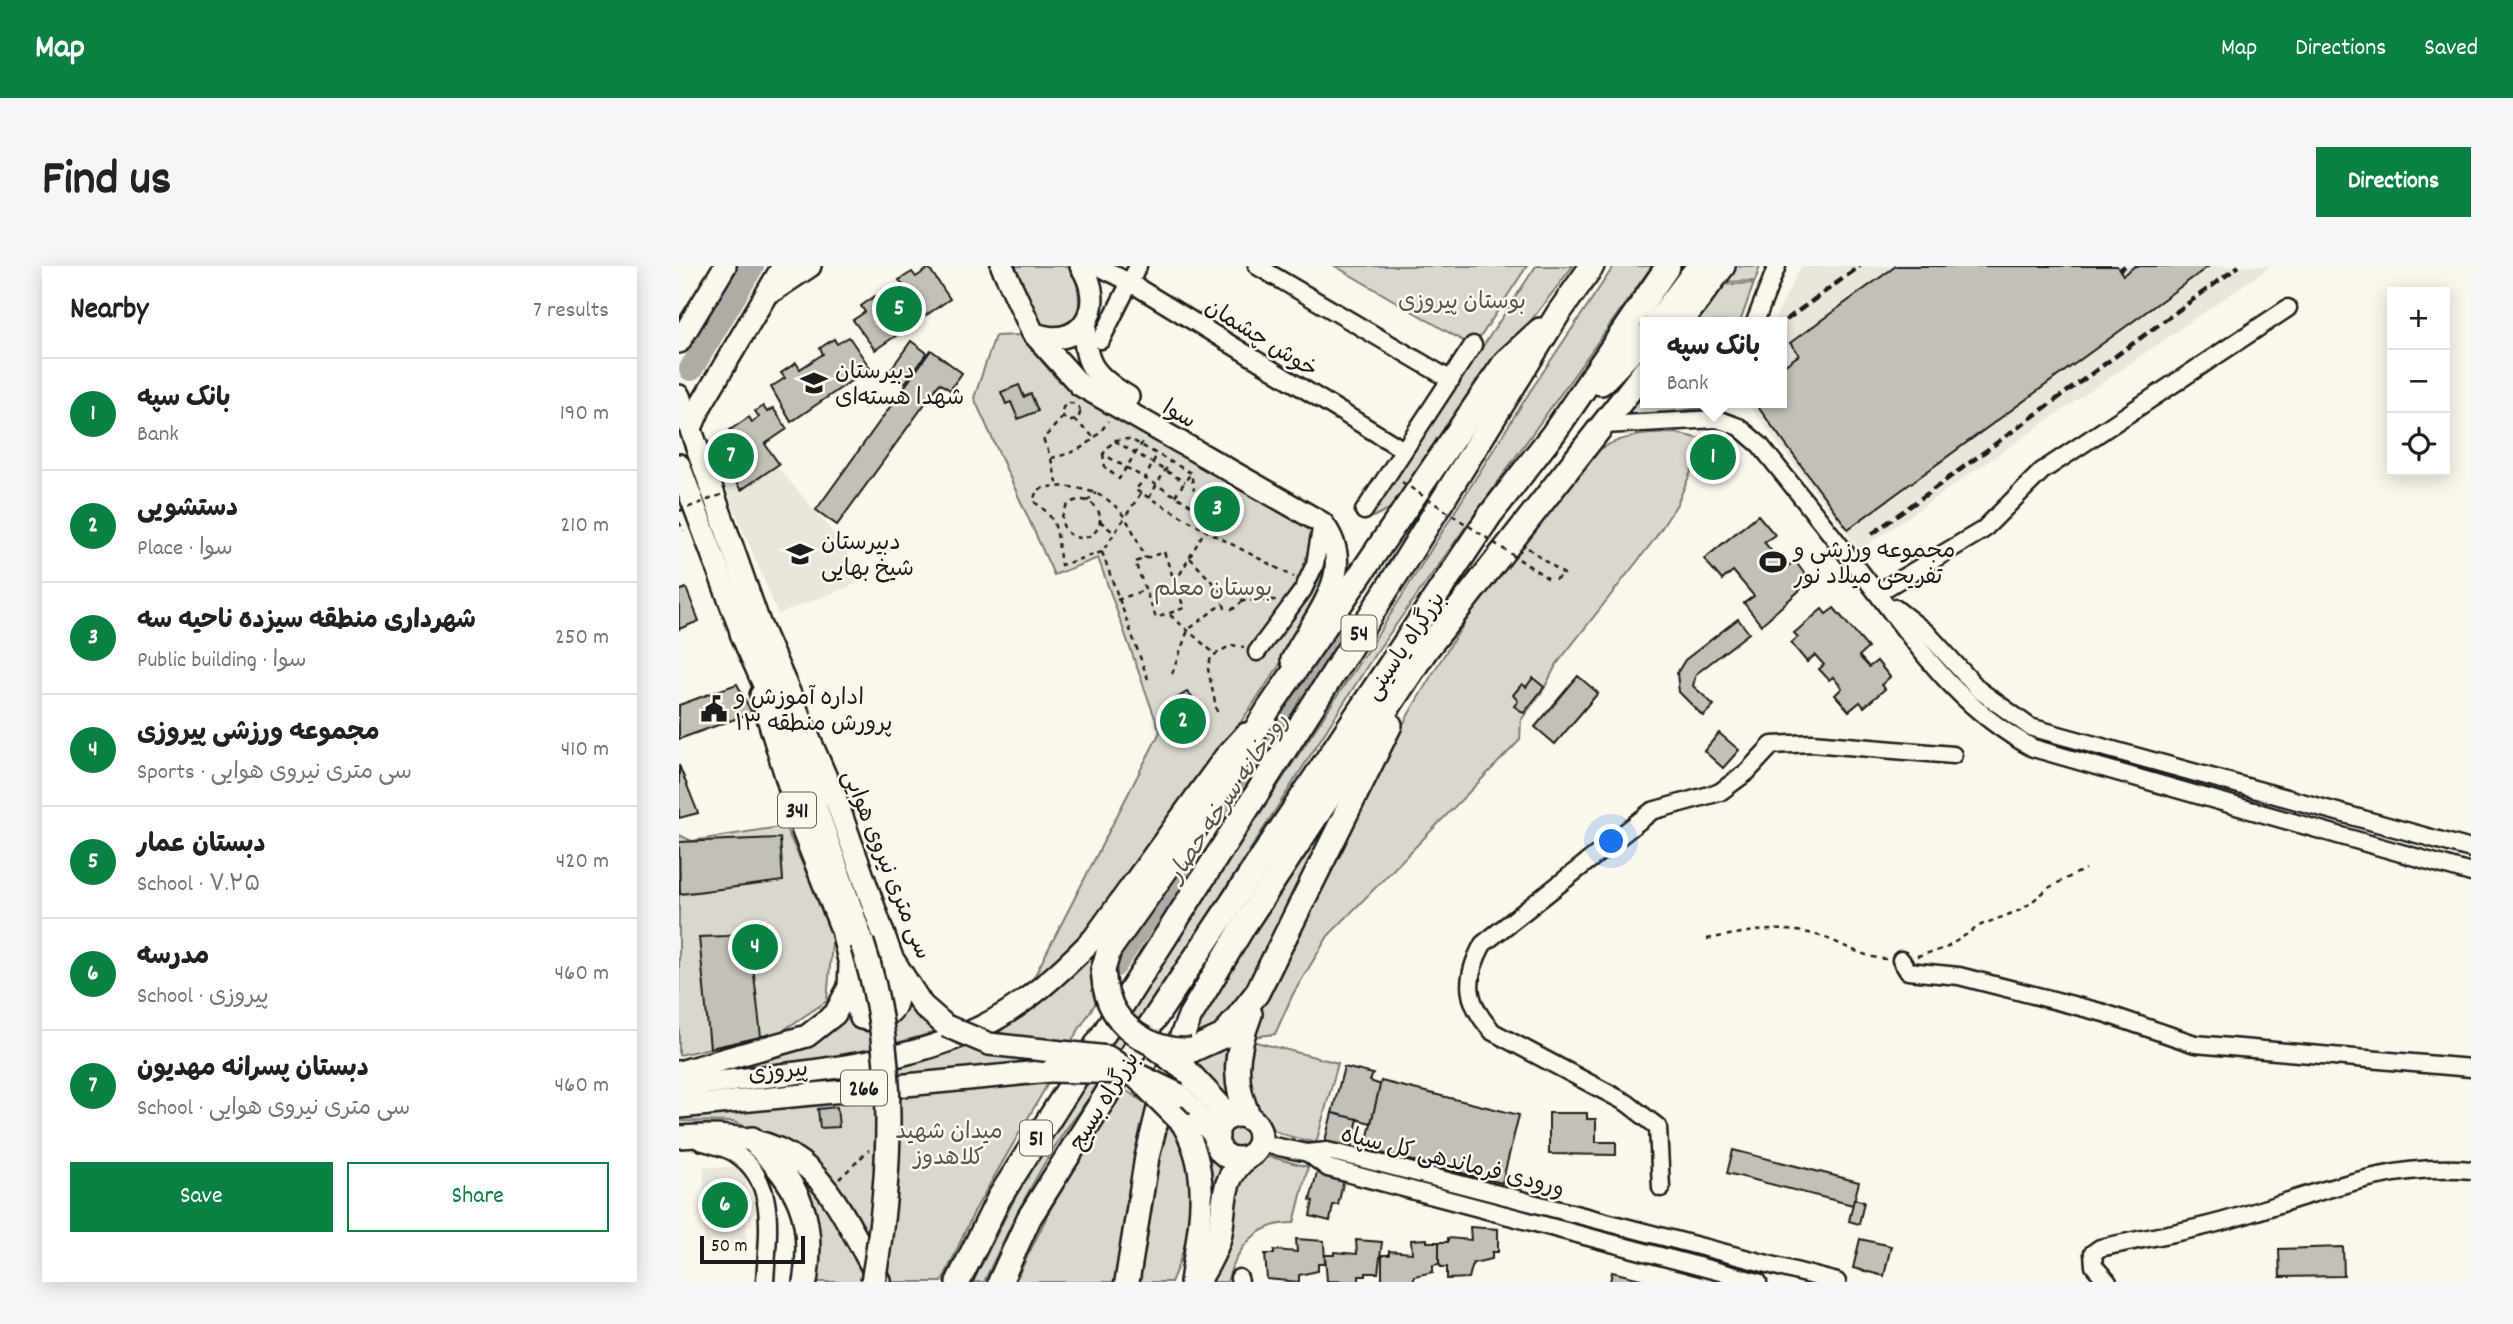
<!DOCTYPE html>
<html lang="en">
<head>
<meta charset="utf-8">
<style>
  :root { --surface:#fff; --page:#f6f6f6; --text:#222; --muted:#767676; --line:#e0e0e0; --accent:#0b8043 }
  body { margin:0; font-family:Dekko,"Playpen Sans Arabic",sans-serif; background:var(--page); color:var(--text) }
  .controls { position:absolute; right:21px; top:21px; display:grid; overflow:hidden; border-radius:0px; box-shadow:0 4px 18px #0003 }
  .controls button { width:63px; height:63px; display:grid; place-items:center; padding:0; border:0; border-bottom:2px solid var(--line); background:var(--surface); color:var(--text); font:35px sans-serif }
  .scale { position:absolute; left:21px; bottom:18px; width:105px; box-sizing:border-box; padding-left:7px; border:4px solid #1c1c1c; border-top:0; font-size:19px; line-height:24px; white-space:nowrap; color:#1c1c1c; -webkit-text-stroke:5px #fbf7ec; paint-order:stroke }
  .you { position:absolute; left:933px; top:576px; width:24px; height:24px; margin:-18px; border:5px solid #fff; border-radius:50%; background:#1a73e8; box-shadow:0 0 0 10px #1a73e833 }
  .badge { display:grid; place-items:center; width:46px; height:46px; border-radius:50%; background:var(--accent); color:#fff; font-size:23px; font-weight:700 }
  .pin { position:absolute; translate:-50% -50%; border:4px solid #fff; box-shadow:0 2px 7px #0006 }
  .popup { position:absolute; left:961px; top:51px; width:147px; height:91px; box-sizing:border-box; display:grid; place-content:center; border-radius:0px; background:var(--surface); filter:drop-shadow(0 2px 5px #0005); font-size:23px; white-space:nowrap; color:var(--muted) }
  .popup b { font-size:26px; color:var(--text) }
  .popup::after { content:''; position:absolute; left:50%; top:100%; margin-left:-14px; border:14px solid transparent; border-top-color:var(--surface) }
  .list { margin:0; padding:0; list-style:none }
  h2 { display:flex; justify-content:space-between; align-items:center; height:91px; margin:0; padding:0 28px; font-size:30px }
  h2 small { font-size:23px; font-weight:400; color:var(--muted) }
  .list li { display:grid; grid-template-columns:46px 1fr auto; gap:21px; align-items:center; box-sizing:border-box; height:112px; padding:0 28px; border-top:2px solid var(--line) }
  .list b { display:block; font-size:26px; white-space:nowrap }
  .list p { margin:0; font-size:23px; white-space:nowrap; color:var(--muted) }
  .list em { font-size:23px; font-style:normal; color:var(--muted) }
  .actions { display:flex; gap:14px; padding:21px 28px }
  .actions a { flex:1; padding:16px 0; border:2px solid var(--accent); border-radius:0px; text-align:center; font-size:24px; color:var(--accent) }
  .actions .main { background:var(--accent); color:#fff }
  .icon { flex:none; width:38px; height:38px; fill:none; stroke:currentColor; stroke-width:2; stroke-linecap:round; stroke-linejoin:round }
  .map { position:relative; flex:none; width:1792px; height:1016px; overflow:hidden; border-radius:0px }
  header { display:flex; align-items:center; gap:42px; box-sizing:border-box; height:98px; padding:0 35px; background:var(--accent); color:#fff }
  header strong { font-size:33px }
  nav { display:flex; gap:38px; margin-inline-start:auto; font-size:24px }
  .intro { display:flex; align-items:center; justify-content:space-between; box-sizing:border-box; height:168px; padding:0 42px }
  h1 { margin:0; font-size:49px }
  .button { padding:18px 32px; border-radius:0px; background:var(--accent); color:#fff; font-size:24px; font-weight:700 }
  main { display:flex; gap:42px; padding:0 42px }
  aside { flex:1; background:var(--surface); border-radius:0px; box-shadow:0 4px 18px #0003 }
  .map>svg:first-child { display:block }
</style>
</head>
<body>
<header>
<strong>Map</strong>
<nav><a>Map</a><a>Directions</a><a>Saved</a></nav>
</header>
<div class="intro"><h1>Find us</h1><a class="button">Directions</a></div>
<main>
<aside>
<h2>Nearby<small>7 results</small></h2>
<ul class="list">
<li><span class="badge">1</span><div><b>بانک سپه</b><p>Bank</p></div><em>190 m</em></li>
<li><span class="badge">2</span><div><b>دستشویی</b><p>Place · سوا</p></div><em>210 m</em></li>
<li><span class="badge">3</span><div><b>شهرداری منطقه سیزده ناحیه سه</b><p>Public building · سوا</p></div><em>250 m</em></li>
<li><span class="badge">4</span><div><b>مجموعه ورزشی پیروزی</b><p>Sports · سی متری نیروی هوایی</p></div><em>410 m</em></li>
<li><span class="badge">5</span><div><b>دبستان عمار</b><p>School · ۷.۲۵</p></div><em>420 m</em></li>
<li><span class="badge">6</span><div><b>مدرسه</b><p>School · پیروزی</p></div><em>460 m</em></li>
<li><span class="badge">7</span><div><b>دبستان پسرانه مهدیون</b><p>School · سی متری نیروی هوایی</p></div><em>460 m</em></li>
</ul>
<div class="actions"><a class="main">Save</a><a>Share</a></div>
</aside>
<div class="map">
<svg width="1792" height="1016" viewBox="0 0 1792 1016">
  <rect width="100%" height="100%" fill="#fbf7ec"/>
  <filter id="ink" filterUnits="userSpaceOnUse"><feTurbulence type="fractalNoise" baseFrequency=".0143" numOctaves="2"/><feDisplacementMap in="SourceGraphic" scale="14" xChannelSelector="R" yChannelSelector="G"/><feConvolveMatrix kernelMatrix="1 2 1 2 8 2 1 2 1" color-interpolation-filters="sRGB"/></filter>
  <g filter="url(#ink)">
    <!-- built -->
    <g fill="#eae6dc">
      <polygon points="1122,0 1592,0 1181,284 1068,137 1102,137 1102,56 1094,56"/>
      <polygon points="81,181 150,261 187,314 99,348 40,206"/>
      <rect x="25" y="901" width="42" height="77"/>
    </g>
    <!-- green -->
    <g fill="#dad7ce" stroke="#7b7a75" stroke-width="2">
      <path d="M330,0H392C399,17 410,57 381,61C373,62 367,64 360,58C350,50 337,14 330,0Z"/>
      <polygon points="656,0 848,0 800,73 786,76"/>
      <polygon points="857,0 894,0 833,79 722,237 690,253"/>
      <path d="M935,0H973L696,388L421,819C371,877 337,947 305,1016H294L347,910L415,799L214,813L212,799L287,779L416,797L701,365L850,127Z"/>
      <polygon points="1056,0 1081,0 1076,15 1042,16"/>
      <polygon points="1075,17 1061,56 1011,56 1040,19"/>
      <polygon points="341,69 376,111 393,126 637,264 655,295 625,363 530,503 419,653 352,717 481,466 419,292 375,309 295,132 316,70"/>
      <polygon points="966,116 966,137 1030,137 1029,141 935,154"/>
      <path d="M996,167L1026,174L998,238L975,274L877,399L865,423L842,454L841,474L649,670L614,728L596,768L572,771L577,748C660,578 739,405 858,257C874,237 896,201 915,187C938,170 968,167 996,167Z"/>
      <polygon points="715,441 557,749 510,780 537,720"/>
      <polygon points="106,560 154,665 148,735 100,767 0,789 0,569 13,575"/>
      <polygon points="438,653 421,686 421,730 390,779 314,771 368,729"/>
      <polygon points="222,730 261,765 210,779 212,756"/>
      <polygon points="166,742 196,760 199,785 0,810 33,800"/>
      <polygon points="555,766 562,842 547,844 497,791"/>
      <path d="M573,775L659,797L637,877C623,873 607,871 595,864C566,847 564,805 573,775Z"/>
      <polygon points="201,801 202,814 0,832"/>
      <polygon points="372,812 296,944 263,1016 210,1016 202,1006 214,826"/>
      <polygon points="443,822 474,842 440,1016 336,1016 372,942"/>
      <polygon points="202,827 193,986 117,883 88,867 54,856 0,855 0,846"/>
      <path d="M485,850C524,898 517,962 492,1016H454Z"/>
      <path d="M511,852L528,866L536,889L549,897L531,960C535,921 532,886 511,852Z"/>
      <circle cx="558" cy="870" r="14"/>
      <path d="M592,891L629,901L615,957C577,956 557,983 548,1016H531L539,992L549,934L575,893Z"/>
      <polygon points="107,896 140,924 181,996 187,1016 131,1016"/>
    </g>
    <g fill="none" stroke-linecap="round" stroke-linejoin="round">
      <!-- river -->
      <g stroke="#afaca5" stroke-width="24">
        <polyline points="12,103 73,0"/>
        <polyline points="537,548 661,361"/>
        <polyline points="435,700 500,604"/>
      </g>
    </g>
    <!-- building -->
    <g fill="#c3c0b8" stroke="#1c1c1c" stroke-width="2">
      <polygon points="1217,0 1438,0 1444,9 1456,0 1530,0 1169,263 1076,137 1102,137 1102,102 1120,89 1111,77"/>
      <polygon points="250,2 271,33 196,84 174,54 186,46 182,40 196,30 200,35 224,19 220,14 233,6 237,11"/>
      <polygon points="170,71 191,102 112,156 92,121 106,112 102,107 117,97 121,103 144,88 141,82 155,73 158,78"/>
      <polygon points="232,75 248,87 226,117 210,106"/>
      <polygon points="252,84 283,107 271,124 261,117 158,259 137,244"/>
      <polygon points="340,119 345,131 352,128 359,145 339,153 332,136 327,138 322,126"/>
      <polygon points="84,140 88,146 94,142 108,163 86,178 100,198 62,224 45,199 51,164 70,151 73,156 80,151 76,145"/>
      <polygon points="533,223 553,234 548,240 560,247 548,266 517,251"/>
      <polygon points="1079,249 1096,269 1085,276 1106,302 1116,295 1131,315 1082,359 1065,337 1075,330 1054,305 1043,314 1025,293"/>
      <polygon points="7,322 20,355 0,363 0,325"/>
      <polygon points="1155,342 1189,382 1180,390 1190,401 1198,395 1211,411 1202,419 1206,423 1185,441 1181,436 1170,445 1156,429 1163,422 1154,411 1150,414 1140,403 1145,399 1136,389 1128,396 1112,377 1119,371 1115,367 1143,343 1147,348"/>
      <polygon points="1059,353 1070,367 1017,408 1014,420 1035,439 1024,450 1000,426 998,407 1006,394"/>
      <polygon points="899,410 919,427 876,478 856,461"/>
      <polygon points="854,412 865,421 845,447 835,440 839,435 834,429 843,418 847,421"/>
      <polygon points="58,418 73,447 0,473 0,439"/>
      <polygon points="508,426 525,445 501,465 486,439"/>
      <polygon points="1040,467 1060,484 1044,502 1025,485"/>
      <polygon points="0,499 19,547 0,552"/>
      <polygon points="101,572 104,615 1,628 0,576"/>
      <polygon points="70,664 82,771 31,782 20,671 48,670"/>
      <polygon points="665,801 694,808 691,815 702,819 692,857 653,847"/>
      <polygon points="702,815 840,849 823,917 686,883"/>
      <polygon points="158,841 160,861 141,862 139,843"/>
      <polygon points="653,847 679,853 659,939 654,939 651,955 631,950 634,935 631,934"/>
      <polygon points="870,847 908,847 908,853 917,853 917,876 937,876 937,889 870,888"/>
      <polygon points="1054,884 1180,916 1174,939 1048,907"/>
      <polygon points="1175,933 1185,936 1180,958 1170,955"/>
      <polygon points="791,961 819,963 819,986 813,986 813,993 794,997 790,1012 768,1013 768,1001 762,1001 760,996 760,976 769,976 769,972 792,974"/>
      <polygon points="617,973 645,975 646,998 639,998 639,1005 620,1009 620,1016 588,1013 586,988 595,988 595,984 618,986"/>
      <polygon points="748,973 748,976 760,976 760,998 754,999 754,1006 735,1010 735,1016 703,1014 703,989 710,989 710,985 733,987 732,974"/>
      <polygon points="1181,973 1212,980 1205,1010 1174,1002"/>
      <polygon points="677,974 703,976 699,1007 687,1007 687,1010 680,1010 680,1016 648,1015 646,989 655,989 655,986 678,988"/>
      <polygon points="1664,981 1665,1010 1601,1011 1600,983"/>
      <polygon points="933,1006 974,1016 931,1016"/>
    </g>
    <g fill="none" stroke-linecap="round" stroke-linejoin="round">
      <!-- minor casing -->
      <g stroke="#1c1c1c" stroke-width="21">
        <g id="minor">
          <polyline points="418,0 450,16 723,183"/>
          <polyline points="578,0 772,114"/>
          <polyline points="1076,56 1098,0"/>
          <polyline points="422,74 459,0"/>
          <path d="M925,159L1038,153L1060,161L1081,179C1120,228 1159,276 1197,326C1245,389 1282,443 1354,482L1792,607"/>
          <polyline points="685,245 794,79"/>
          <polyline points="1198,327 1304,264 1363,205 1609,42"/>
          <polyline points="1216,342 1248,367 1300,424 1351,461 1792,583"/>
          <polyline points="578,386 624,324 636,298 643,257"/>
          <polyline points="1222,694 1229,705 1280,710 1425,747 1516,778 1792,802"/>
          <path d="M21,875C33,879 47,881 57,888C100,916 88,972 86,1016"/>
          <polyline points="580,877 629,887 648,885 684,893 1158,1016"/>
          <polyline points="629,887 649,902 1079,1016"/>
          <path d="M982,922L979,861L948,837L814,766C786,736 785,713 804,678L973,545L1041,526L1068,506L1093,479L1133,477L1274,489"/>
          <polyline points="560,1012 561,1016"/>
          <path d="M1429,1016L1415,1000L1414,987L1421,982C1464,972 1510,966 1552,953C1631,930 1708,896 1792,904"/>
        </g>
      </g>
      <!-- major casing -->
      <g stroke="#1c1c1c" stroke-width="26">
        <g id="major">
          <path d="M323,0L354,67C403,87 429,39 402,0"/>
          <polyline points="95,24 131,0"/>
          <path d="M407,56C402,96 416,111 449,131"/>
          <path d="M354,67L401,119L643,257C681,305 635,349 613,394"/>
          <polyline points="0,76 46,0"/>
          <polyline points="0,130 80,357 158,537 213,692 243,739 267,760"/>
          <polyline points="12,162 22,139 104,0"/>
          <polyline points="0,199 68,381"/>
          <path d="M82,429L124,565L163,664L171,699L170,721L182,752C198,757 218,749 218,729C219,720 214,710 213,701"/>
          <polyline points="0,806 128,770 156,748 170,721"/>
          <path d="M0,821C95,808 216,803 302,761C345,740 382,706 415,672L546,491L567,468"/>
          <polyline points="0,841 371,805"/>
          <path d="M503,857C534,908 520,960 512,1016"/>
          <path d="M0,871C129,862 146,914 200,1014"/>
        </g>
      </g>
      <!-- highway casing -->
      <g stroke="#1c1c1c" stroke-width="28">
        <g id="highway">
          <polyline points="978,56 1020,0"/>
          <polyline points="1002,56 1044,0"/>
          <polyline points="922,117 966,71"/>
          <polyline points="63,367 120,495 183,677"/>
          <polyline points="426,721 424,704 430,684 516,563 589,444 827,95 861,64"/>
          <path d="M571,748C557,785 552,816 571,853"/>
          <polyline points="513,784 544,770 578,727 711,459"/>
          <polyline points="507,804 551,851"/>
          <polyline points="499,829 538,870"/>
          <circle cx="559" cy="871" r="22"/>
          <path d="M73,873C119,919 137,949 126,1016"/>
          <polyline points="279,1016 320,932 726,295 879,48 913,0"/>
          <polyline points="321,1016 350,952 468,764 811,249 874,168 989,0"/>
          <polyline points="448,1016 468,891 489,806 511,750 564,661 747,384 966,105"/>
          <path d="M518,1016C527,1002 535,988 540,972C547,942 540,914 567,892"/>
        </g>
      </g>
      <!-- path -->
      <g stroke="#1c1c1c" stroke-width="2.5" stroke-dasharray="5 5" stroke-linecap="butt">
        <circle cx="392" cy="146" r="9"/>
        <path d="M384,151L364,173L372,192C397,187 415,178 429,155"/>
        <polyline points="395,154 416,172"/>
        <polyline points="436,175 506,216"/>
        <polyline points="424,188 426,201 440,213 465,174"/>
        <polyline points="372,193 379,220"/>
        <polyline points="462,227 456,224 466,213 478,188"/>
        <polyline points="496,230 512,207"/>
        <polyline points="470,232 491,196"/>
        <circle cx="402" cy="253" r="19"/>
        <polyline points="408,235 417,227"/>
        <polyline points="512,239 424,188 435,174 451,173 512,207 515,224"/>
        <polyline points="421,255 434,266"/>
        <polyline points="0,256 5,265"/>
        <polyline points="849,282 885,308 873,315"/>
        <path d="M423,286L382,299C377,267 382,254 354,235L358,224C369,220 379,220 391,221C438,227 449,252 466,292"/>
        <polygon points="485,286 505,342 477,352 456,296"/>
        <polyline points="511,292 545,329"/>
        <polyline points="496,317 526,264 615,311"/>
        <polyline points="438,334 466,324"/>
        <polyline points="564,335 554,343 546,342 542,332 547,325 557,325 564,335 598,334"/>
        <polyline points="491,349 536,388"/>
        <polyline points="493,408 509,364 544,337"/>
        <polyline points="469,413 423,286 462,227 526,264"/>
        <polyline points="538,446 529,403 532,391 552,379 565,381"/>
        <path d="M1028,673C1067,666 1102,658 1141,670C1163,677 1184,692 1207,693"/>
        <polyline points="1238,690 1267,682 1302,659 1344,643 1371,621 1406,603"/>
        <polyline points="160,913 190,884"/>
      </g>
      <!-- minor -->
      <use href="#minor" stroke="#fbf7ec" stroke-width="16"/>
      <!-- major -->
      <use href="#major" stroke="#fbf7ec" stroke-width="21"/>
      <!-- highway -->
      <use href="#highway" stroke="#fbf7ec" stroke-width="23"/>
      <!-- rail -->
      <g stroke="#1c1c1c" stroke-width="4.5" stroke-dasharray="10 5" stroke-linecap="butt">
        <polyline points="1441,4 1446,0"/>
        <polyline points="1107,54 1181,0"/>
        <polyline points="1193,268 1560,0"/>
      </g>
      <!-- major-bridge casing -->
      <g stroke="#1c1c1c" stroke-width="26" stroke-linecap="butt">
        <g id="major-bridge">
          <polyline points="267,760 310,778 429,791 453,807 503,857"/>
          <polyline points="371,805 451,807"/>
        </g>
      </g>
      <!-- highway-bridge casing -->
      <g stroke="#1c1c1c" stroke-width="28" stroke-linecap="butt">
        <g id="highway-bridge">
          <path d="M183,677C219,785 213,906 194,1016"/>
          <path d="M426,721C434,761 473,787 513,784"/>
          <polyline points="476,781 507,804"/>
          <polyline points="453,807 499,829"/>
        </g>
      </g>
      <!-- path-bridge -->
      <g stroke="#1c1c1c" stroke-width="2.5" stroke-dasharray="5 5" stroke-linecap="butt">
        <polyline points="723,216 873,315"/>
        <polyline points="0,245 47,227"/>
      </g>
      <!-- major-bridge -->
      <use href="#major-bridge" stroke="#fbf7ec" stroke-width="21"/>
      <!-- highway-bridge -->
      <use href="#highway-bridge" stroke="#fbf7ec" stroke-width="23"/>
    </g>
  </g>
  <!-- icons -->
  <defs>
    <g id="school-bare" transform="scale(2.1)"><path d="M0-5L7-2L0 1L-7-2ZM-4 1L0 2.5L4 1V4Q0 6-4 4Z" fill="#1c1c1c" stroke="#fbf7ec" stroke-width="2.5" paint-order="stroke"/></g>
    <g id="stadium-bare" transform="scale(2.1)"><path d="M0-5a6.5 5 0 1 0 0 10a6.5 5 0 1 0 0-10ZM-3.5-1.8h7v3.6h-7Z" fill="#1c1c1c" stroke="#fbf7ec" stroke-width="2.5" paint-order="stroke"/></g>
    <g id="civic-bare" transform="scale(2.1)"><path d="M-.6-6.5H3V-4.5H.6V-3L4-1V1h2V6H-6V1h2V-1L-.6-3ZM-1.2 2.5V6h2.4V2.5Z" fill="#1c1c1c" stroke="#fbf7ec" stroke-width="2.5" paint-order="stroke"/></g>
  </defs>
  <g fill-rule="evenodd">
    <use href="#school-bare" x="135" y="117"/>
    <use href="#school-bare" x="121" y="288"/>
    <use href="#stadium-bare" x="1094" y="296"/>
    <use href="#civic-bare" x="35" y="443"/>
  </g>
  <g text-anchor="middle" stroke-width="5" stroke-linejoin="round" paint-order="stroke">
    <!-- shield labels -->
    <g fill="#fbf7ec" stroke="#5f5e5a" stroke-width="2">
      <rect x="662.5" y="349.5" width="35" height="35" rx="5"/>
      <rect x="99" y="526.5" width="38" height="35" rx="5"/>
      <rect x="162" y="804.5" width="46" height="35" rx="5"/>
      <rect x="341" y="854.5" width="32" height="35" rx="5"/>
    </g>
    <g font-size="21" font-weight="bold" fill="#1c1c1c">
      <text x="680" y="374">54</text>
      <text x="118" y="551">341</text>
      <text x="185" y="829">266</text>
      <text x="357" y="879">51</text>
    </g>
    <!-- park labels -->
    <g font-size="23" fill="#555451" stroke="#fbf7ec">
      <text x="783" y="42">بوستان پیروزی</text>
      <text x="534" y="329">بوستان معلم</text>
      <text x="270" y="872">میدان شهید<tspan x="270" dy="26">کلاهدوز</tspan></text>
    </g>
    <!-- street labels -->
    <g font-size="23" fill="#1c1c1c" stroke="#fbf7ec">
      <text transform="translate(583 71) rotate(32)" y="8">خوش چشمان</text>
      <text transform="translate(501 147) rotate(30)" y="8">سوا</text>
      <text transform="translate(725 379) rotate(-56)" y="8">بزرگراه یاسینی</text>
      <text transform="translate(209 598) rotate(68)" y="8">سی متری نیروی هوایی</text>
      <text transform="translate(99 804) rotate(-6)" y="8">پیروزی</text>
      <text transform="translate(424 834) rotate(-58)" y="8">بزرگراه بسیج</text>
      <text transform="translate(774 894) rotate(14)" y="8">ورودی فرماندهی کل سپاه</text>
    </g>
    <!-- poi labels -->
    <g font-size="23" fill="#1c1c1c" stroke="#fbf7ec" text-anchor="start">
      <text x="156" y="112">دبیرستان<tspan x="156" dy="26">شهدا هسته‌ای</tspan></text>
      <text x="142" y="283">دبیرستان<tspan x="142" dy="26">شیخ بهایی</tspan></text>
      <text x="1115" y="291">مجموعه ورزشی و<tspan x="1115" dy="26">تفریحی میلاد نور</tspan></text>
      <text x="56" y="438">اداره آموزش و<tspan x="56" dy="26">پرورش منطقه ۱۳</tspan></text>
    </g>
    <!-- water labels -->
    <g font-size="24" font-style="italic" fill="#575653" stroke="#fbf7ec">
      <text transform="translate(548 531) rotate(-56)" y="8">رودخانه سرخه حصار</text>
    </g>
  </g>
</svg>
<div class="controls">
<button>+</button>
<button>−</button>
<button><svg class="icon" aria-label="locate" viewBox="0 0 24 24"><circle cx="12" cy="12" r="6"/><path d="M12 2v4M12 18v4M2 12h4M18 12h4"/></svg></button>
</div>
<div class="scale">50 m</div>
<div class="you"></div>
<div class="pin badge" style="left:1034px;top:191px">1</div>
<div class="popup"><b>بانک سپه</b>Bank</div>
<div class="pin badge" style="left:504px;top:455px">2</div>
<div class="pin badge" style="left:538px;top:243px">3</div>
<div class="pin badge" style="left:76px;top:681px">4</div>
<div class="pin badge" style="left:220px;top:43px">5</div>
<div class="pin badge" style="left:46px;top:939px">6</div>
<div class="pin badge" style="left:52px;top:190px">7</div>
</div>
</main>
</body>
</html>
